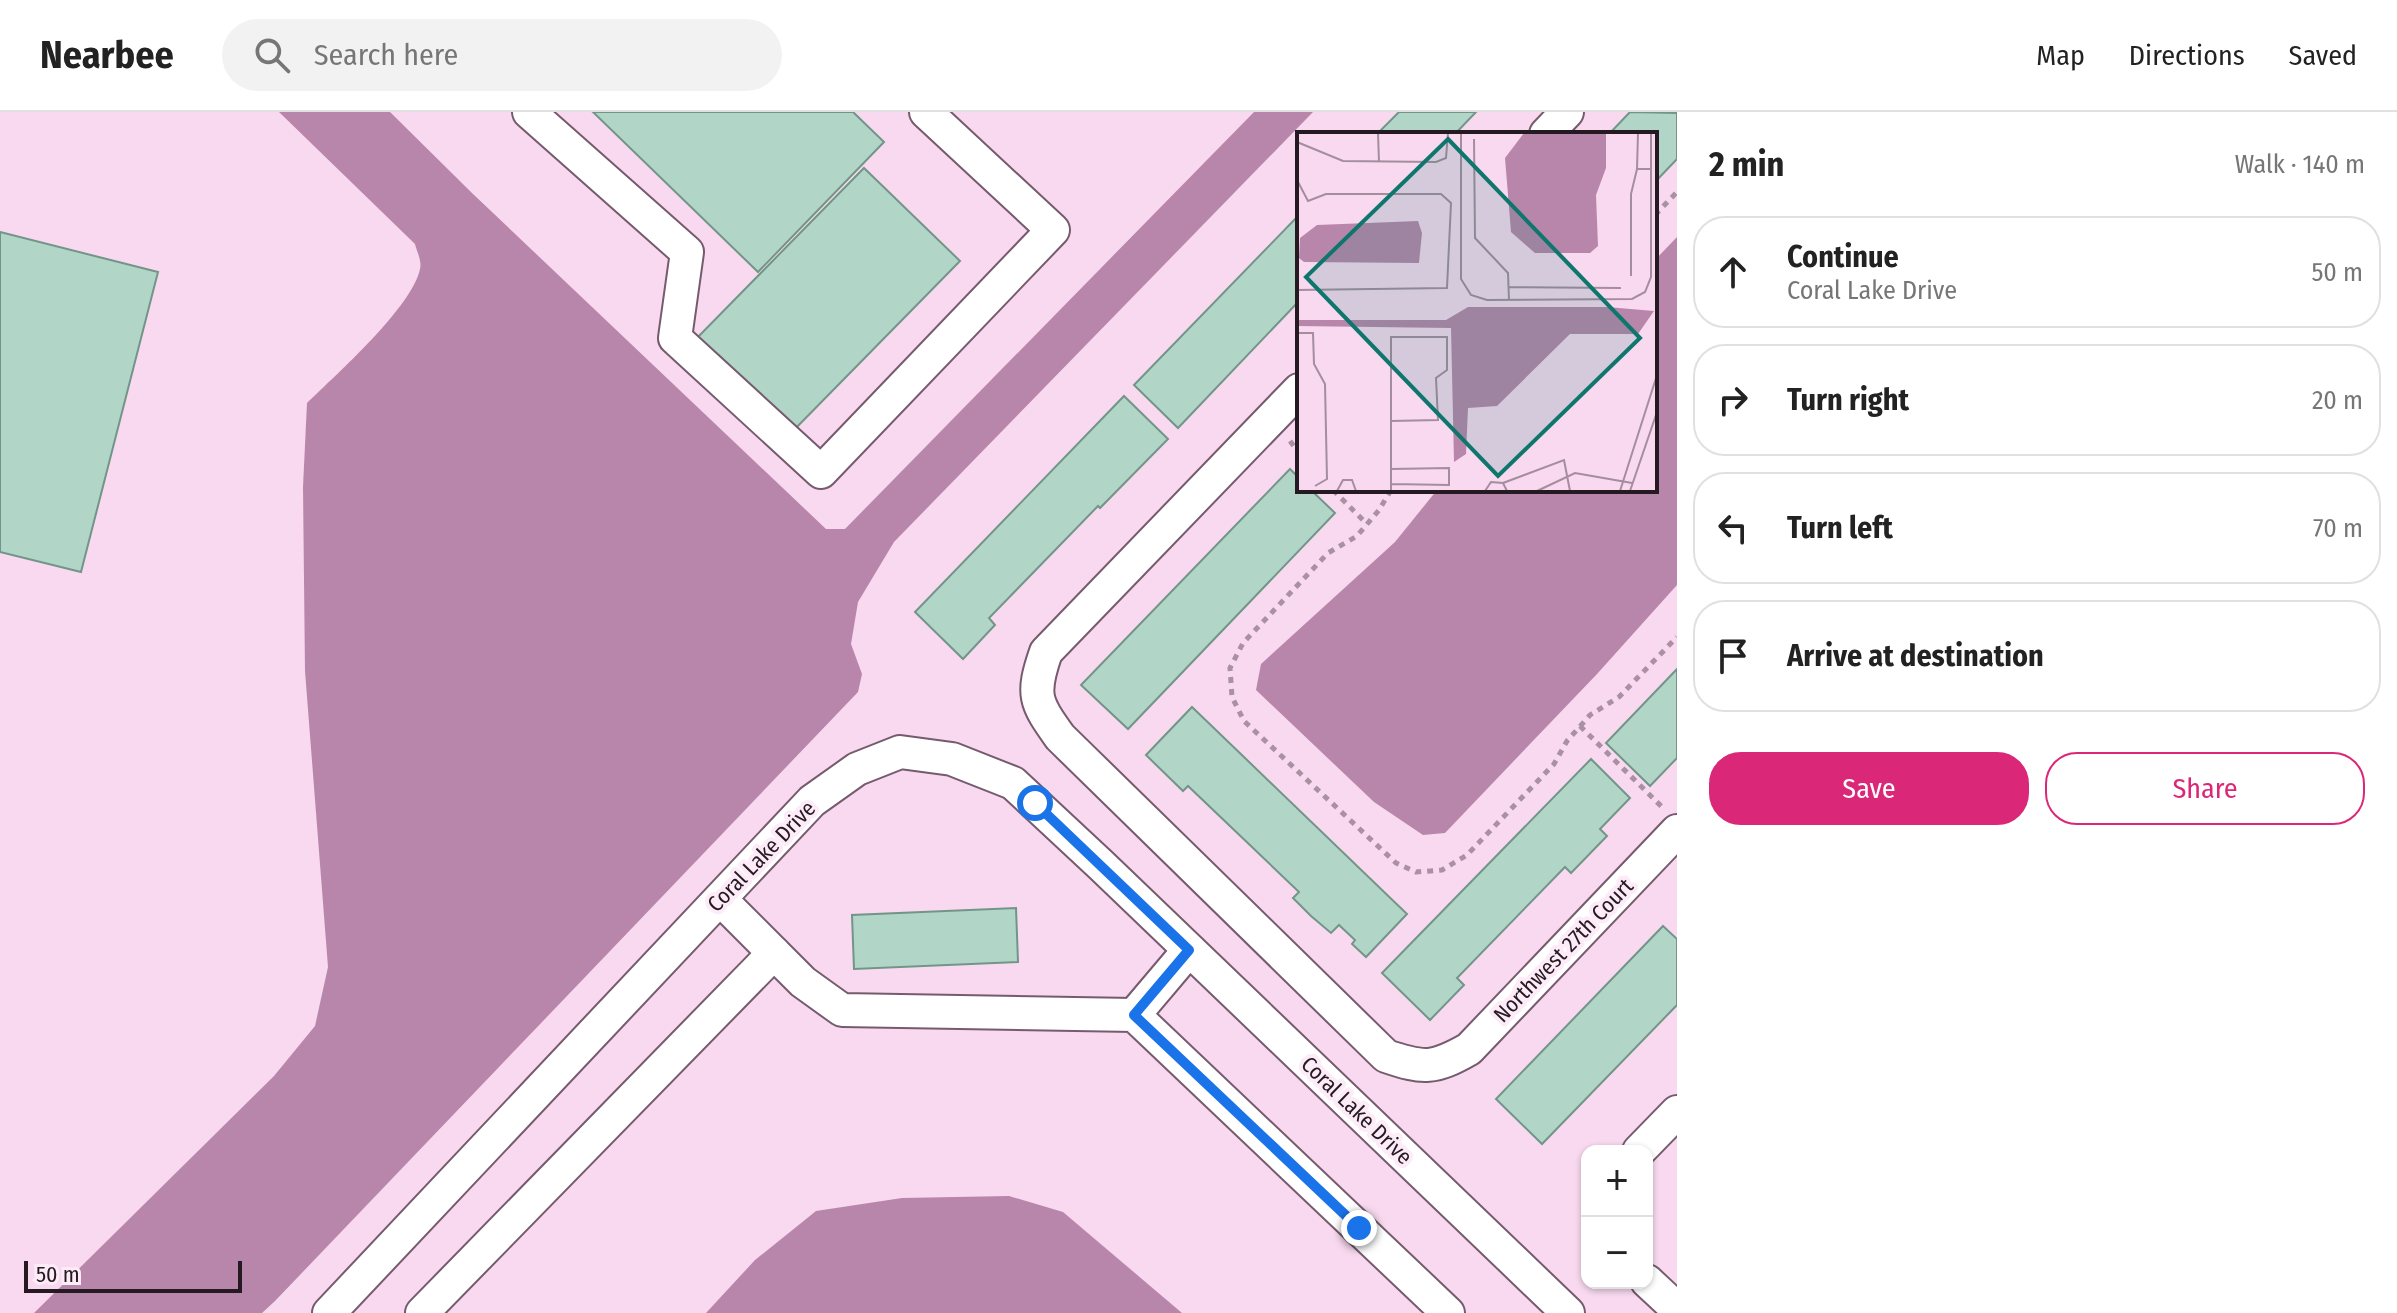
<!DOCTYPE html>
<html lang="en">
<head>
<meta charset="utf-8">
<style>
  :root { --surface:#fff; --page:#f2f2f2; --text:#222; --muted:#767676; --line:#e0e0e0; --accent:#db2777 }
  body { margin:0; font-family:"Fira Sans Condensed",sans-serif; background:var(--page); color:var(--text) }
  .controls { position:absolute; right:24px; bottom:24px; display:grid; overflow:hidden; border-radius:16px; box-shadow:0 2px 6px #0004 }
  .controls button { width:72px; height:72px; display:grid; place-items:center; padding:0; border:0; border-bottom:2px solid var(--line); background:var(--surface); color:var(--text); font:40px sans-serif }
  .scale { position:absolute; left:24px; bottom:20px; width:218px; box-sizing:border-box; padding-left:8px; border:4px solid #251a22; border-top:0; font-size:22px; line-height:28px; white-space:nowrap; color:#251a22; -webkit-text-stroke:6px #fdebf8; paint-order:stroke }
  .stop { position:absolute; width:24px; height:24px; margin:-18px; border:6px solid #1a73e8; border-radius:50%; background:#fff }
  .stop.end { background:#1a73e8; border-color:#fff; box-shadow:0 2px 8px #0008 }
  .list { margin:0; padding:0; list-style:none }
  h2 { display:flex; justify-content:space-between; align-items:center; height:104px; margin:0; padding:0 32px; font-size:34px }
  h2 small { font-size:26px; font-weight:400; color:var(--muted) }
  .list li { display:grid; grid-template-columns:52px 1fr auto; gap:24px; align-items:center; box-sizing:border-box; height:112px; margin:0 16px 16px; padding:0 16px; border:2px solid var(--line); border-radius:32px }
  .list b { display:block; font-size:30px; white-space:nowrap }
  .list p { margin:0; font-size:26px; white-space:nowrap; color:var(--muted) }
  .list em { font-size:26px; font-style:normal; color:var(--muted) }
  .actions { display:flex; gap:16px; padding:24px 32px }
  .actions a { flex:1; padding:18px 0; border:2px solid var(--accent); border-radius:32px; text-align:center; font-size:28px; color:var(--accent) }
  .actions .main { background:var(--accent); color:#fff }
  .icon { flex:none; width:44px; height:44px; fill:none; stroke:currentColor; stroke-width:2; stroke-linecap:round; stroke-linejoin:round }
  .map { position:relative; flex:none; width:1677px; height:1201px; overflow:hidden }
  header { display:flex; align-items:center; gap:48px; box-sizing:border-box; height:112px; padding:0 40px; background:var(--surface); border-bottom:2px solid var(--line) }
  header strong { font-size:38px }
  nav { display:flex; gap:44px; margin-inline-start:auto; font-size:28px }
  .search { width:560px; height:72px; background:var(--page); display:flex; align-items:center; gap:20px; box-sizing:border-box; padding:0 28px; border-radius:44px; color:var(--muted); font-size:30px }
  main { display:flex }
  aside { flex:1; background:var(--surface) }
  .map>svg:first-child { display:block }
</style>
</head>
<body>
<header>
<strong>Nearbee</strong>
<div class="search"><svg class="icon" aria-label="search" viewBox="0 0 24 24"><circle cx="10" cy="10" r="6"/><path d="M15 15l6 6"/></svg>Search here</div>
<nav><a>Map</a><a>Directions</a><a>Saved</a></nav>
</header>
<main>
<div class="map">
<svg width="1677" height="1201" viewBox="0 0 1677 1201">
  <rect width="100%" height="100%" fill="#f8d9ef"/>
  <!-- water -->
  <g fill="#b986ab">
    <path d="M279,0H390L473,82L826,417H845L1254,0H1313L894,430L858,490L851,532L862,562L858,580L275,1189L262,1201H34L274,964L315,914L328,855L305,559L303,375L307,291C337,262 412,195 420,157C422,149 417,140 415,132Z"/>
    <polygon points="1677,125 1677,473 1597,562 1445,721 1423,723 1374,690 1256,578 1261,552 1395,430 1437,378 1655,378 1655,148"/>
    <polygon points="1009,1084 1063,1100 1182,1201 706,1201 755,1148 816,1099 902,1086"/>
  </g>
  <!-- building -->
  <g fill="#b1d6c8" stroke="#729588" stroke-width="2">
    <polygon points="593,0 853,0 884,30 758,160"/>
    <polygon points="1399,0 1476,0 1455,22 1377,22"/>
    <polygon points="1630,0 1677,1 1677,47 1655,70 1655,22 1609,22"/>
    <polygon points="864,56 960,149 788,324 693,230"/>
    <polygon points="1299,103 1299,189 1178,316 1134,273"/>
    <polygon points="0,120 158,160 81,460 0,440"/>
    <polygon points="1124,284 1168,327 1100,396 1098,394 989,506 995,513 963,547 915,500"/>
    <polygon points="1290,357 1299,366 1299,378 1311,378 1335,401 1128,617 1081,573"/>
    <polygon points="1677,557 1677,646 1650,674 1606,631"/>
    <polygon points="1192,595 1407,802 1366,845 1352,832 1355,828 1339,813 1331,821 1311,804 1293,786 1299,780 1188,674 1183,679 1146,643"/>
    <polygon points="1591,647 1630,686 1600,717 1607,724 1571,761 1565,755 1457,866 1464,873 1430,908 1382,861"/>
    <polygon points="1016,796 1018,850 854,857 852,803"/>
    <polygon points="1663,814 1677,827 1677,893 1542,1032 1496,987"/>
  </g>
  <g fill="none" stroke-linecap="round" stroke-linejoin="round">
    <!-- minor casing -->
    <g stroke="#755b6d" stroke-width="36">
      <g id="minor">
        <polyline points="529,0 687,140 675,226 821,360 1053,118 926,0"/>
        <polyline points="1546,22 1567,0"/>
        <path d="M1299,278L1046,540C1031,583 1035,590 1060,625L1386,944C1424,957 1434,957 1469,937L1677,719"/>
        <polyline points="720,787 803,870 842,898 1134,903 1448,1201"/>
        <polyline points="1134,903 1189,838"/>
        <polyline points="1639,1039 1677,1000"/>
        <polyline points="1647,1169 1677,1197"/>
        <polyline points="329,1201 812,689 857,657 900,640 952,647 1013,671 1101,753 1568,1201"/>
        <polyline points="422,1201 774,841"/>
      </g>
    </g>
    <!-- path -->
    <g stroke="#a991a2" stroke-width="5" stroke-dasharray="6 6" stroke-linecap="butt">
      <polyline points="1655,103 1677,80"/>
      <polyline points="1290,329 1299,341"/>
      <polyline points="1333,378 1367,412"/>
      <polyline points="1391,378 1379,398 1357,424 1328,441 1243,531 1230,556 1232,585 1244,609 1396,751 1416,760 1442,758 1467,743 1554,652 1567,629 1590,603 1619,585 1677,525"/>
      <polyline points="1580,614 1662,695"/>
    </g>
    <!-- minor -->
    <use href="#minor" stroke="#fff" stroke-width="32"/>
  </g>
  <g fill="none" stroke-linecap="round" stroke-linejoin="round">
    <!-- route -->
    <polyline stroke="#1a73e8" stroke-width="10" points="1035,691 1189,838 1134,903 1359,1116"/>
  </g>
  <g text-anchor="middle" stroke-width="8" stroke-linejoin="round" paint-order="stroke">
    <!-- street labels -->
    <g font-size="22" fill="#251a22" stroke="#fdebf8">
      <text transform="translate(761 744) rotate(-46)" y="8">Coral Lake Drive</text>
      <text transform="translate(1563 838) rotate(-46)" y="8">Northwest 27th Court</text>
      <text transform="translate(1357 998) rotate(44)" y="8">Coral Lake Drive</text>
    </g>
  </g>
  <!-- overview -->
  <g transform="translate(1297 20)">
    <rect width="360" height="360" fill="#f8d9ef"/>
    <path d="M227,1H309V36L299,63L301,114L293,121H238L214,100L208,26ZM121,89L125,101L122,131L7,130L2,126L3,106L20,93ZM171,175H310L357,179L341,202H273L200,274L171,276L169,322L157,330L154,196L0,194V188H149Z" fill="#b986ab"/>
    <path fill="none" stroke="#a48d9d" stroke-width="2" d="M81,1L82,30M164,1V147L174,163L190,168L335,167L348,160L354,145V1M177,7L178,106L211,141L212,168M0,10L46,29L139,30L149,26L151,1M340,37L341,1M0,48L11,69L29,62H144L154,71L150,156L0,158M334,144V62L340,37H353M212,155L324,156M0,201H16L17,232L28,252L30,347L18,354M94,337L152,336V353L94,352M206,351L267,328L273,359M40,359L46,348H55L59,359M94,359V205H150V238L139,246L141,288L94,289M188,359L194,350L206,351L210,359M240,359L278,341L335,351M323,359L360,243M333,359L360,280"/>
    <path fill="#0f766e" fill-opacity="0.15" stroke="#0f766e" stroke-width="4" d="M151,7L343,206L201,344L9,145Z"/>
    <rect width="360" height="360" fill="none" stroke="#251a22" stroke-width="4"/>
  </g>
</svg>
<div class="controls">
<button>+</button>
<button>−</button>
</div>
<div class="scale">50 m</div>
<div class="stop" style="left:1035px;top:691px"></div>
<div class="stop end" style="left:1359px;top:1116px"></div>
</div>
<aside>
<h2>2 min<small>Walk · 140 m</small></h2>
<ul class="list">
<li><svg class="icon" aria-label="ahead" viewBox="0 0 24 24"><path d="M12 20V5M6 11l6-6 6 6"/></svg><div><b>Continue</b><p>Coral Lake Drive</p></div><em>50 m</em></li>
<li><svg class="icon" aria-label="right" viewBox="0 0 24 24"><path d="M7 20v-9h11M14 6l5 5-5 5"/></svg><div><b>Turn right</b></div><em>20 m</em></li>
<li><svg class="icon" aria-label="left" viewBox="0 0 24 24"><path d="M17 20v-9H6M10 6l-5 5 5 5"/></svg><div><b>Turn left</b></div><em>70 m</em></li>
<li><svg class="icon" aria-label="arrive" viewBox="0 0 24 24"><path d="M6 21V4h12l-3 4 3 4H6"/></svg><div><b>Arrive at destination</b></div></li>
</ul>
<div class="actions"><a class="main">Save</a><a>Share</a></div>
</aside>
</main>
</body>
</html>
